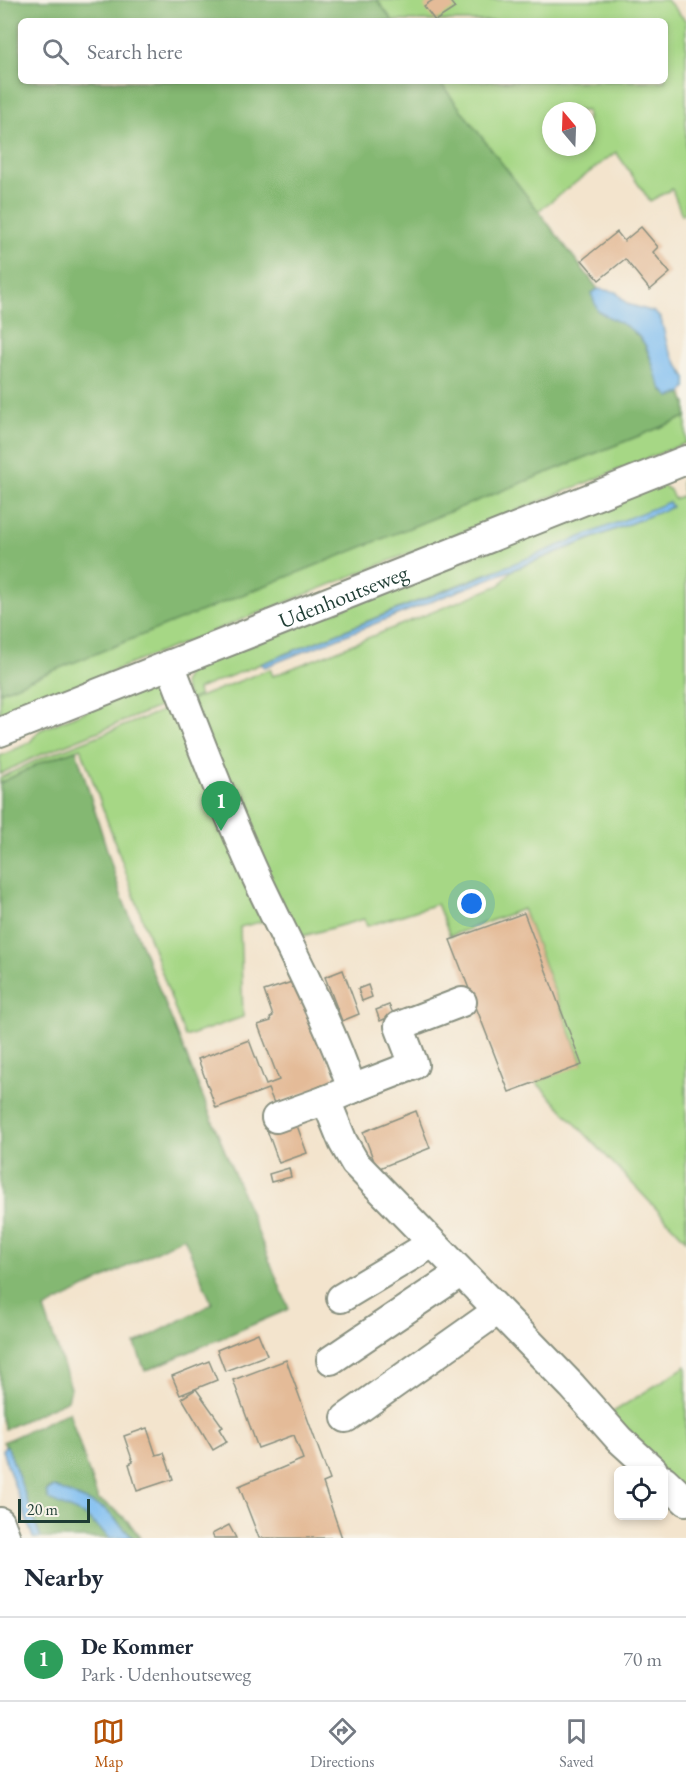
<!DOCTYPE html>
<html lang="en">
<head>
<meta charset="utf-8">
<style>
  :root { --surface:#fff; --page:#f2f2f3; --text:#1f2937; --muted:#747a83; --line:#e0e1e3; --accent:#b45309 }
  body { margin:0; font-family:"EB Garamond",serif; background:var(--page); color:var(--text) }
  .controls { position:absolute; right:18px; bottom:18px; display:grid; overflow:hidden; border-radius:9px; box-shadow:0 3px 9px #0003 }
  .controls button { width:54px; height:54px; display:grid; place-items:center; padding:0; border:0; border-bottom:2px solid var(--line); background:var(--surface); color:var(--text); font:30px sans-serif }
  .compass { position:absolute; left:542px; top:102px; width:54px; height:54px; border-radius:50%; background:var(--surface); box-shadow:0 3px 9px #0003; rotate:341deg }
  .scale { position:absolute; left:18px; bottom:15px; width:72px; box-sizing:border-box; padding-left:6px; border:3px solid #1f3d34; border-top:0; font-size:16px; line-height:21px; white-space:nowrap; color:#1f3d34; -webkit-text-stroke:4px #f7f3e8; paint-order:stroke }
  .you { position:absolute; left:472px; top:904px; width:21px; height:21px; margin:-15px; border:4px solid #fff; border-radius:50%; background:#1a73e8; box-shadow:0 0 0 9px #1a73e833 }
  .badge { display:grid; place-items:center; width:39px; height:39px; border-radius:50%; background:var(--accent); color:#fff; font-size:20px; font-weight:700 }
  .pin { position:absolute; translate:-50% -50px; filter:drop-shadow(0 2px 3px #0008) }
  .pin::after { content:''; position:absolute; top:32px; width:21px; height:18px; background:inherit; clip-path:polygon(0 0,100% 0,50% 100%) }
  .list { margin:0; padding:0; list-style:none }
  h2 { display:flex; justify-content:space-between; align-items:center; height:78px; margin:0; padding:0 24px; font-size:26px }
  h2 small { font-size:20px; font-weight:400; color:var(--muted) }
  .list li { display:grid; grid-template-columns:39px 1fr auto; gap:18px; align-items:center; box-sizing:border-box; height:84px; padding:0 24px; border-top:2px solid var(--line) }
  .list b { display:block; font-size:22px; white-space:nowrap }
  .list p { margin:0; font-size:20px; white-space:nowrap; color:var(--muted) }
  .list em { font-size:20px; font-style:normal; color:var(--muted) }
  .icon { flex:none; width:33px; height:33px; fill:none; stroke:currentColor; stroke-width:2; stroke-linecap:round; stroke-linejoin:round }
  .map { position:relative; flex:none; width:686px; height:1538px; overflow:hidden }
  .search { position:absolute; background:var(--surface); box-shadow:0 3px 9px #0003; left:18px; right:18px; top:18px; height:66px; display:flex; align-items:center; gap:15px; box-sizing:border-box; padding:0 21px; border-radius:9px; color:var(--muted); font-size:22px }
  .sheet { height:162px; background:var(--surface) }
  nav { display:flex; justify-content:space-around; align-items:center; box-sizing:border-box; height:84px; border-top:2px solid var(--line); background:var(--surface); font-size:16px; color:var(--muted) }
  nav a { display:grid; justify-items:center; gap:3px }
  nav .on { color:var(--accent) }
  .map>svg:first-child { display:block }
</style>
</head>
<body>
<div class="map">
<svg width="686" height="1538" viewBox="0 0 686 1538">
  <rect width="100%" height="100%" fill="#f7f3e8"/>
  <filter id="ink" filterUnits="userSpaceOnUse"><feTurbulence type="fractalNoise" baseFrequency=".0167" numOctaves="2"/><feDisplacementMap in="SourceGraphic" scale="12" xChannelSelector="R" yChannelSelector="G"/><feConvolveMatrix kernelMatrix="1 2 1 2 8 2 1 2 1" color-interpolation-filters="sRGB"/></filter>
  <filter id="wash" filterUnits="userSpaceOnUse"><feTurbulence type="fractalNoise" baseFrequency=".008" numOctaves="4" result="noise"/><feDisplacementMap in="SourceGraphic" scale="24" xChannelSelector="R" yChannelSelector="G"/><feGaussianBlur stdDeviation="1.35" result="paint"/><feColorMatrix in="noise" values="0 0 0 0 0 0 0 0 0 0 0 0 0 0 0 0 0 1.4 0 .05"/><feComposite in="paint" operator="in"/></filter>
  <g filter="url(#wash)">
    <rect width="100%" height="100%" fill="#f3e4cd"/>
    <!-- green -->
    <g fill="#a6d785" stroke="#628a5c" stroke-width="1.5" fill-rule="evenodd">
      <path d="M377,0H667L686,21V212L682,215L672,189L650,201L616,152L538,211L439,81H665V21H393ZM551,111H587V147H551Z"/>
      <polygon points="686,417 686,443 0,716 0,692"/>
      <polygon points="686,473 686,1240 536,1082 582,1064 523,909 450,936 437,904 367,926 364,919 292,939 280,917 240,927 243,1017 185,1037 81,748 40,763 0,783 0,778 39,759 172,707 169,703 37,756 0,774 0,756 29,743 40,730 156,683 164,685 174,707 270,669 273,676 500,585 511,571 672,507 480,576 198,689 199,696 189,700 183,684 189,670 659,483 670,490 674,499 684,495 681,484"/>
      <polygon points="686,1366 686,1494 605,1417"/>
    </g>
    <!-- forest -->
    <g fill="#84b872" stroke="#527a53" stroke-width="1.5">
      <polygon points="0,0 377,0 393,21 21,21 21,81 439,81 598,289 591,293 607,316 629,327 644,343 663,391 670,397 682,393 686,404 686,417 0,692"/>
      <polygon points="76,750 121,895 289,1309 145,1371 135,1344 212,1304 184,1237 44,1309 71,1388 68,1400 5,1429 0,1414 0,783 40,763"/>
      <path d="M69,1412L98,1500C117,1509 129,1520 140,1538H133L105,1509L53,1487L47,1490V1497L85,1516L110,1538H41L8,1448L3,1442Z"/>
    </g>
    <!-- water -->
    <g fill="#7dbdf2" stroke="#4e7d93" stroke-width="1.5">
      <path d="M598,289L616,292L627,304L654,312L661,319L668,348L686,378V388L682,393L670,397C653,384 655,360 644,343C632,325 614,321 598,311L591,293Z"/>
      <polygon points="669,502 672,507 264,667 261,664"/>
      <polygon points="5,1446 8,1448 41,1538 33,1538 2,1450"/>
      <polygon points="54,1487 105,1509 133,1538 110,1538 85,1516 49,1500 46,1492"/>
    </g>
    <g id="blocks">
      <!-- building -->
      <g fill="#e4bb98">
        <polygon points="433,0 449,0 455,8 435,21 424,6"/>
        <polygon points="641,227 658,247 653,252 670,273 650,290 625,259 599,280 582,260 617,232 624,241"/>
        <polygon points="524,913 582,1065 509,1092 450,940"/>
        <polygon points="343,970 359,1014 342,1021 325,977"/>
        <polygon points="295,981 336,1082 274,1103 268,1089 216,1108 198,1059 249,1040 266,1085 279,1080 258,1025 271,1021 270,1018 273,1016 264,991"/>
        <polygon points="368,985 372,997 362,1001 358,989"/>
        <polygon points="389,1005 394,1015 380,1021 376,1010"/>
        <polygon points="416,1111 430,1148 377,1169 363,1132"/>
        <polygon points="295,1120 307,1153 279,1163 267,1130"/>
        <polygon points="289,1168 291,1177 271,1182 269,1174"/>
        <polygon points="258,1333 267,1355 225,1371 217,1350"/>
        <polygon points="286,1360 330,1480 323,1483 342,1538 259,1538 239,1486 303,1459 294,1435 258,1448 233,1380"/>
        <polygon points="209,1361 217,1380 180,1395 172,1376"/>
        <polygon points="196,1389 223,1427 219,1429 227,1442 213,1450 182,1398"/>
        <polygon points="147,1428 156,1455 164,1453 173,1479 137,1491 129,1464 133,1462 124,1436"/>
        <polygon points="229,1525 236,1538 214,1538 212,1534"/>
      </g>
    </g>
  </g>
  <g filter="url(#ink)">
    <use href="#blocks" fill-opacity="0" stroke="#899080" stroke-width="1.5"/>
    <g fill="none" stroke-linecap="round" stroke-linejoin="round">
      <!-- minor casing -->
      <g stroke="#899080" stroke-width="32">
        <g id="minor">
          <path d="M170,664C197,734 223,804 254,872C288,945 326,1014 352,1089L326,1100L343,1142L355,1163L572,1386L619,1439L653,1470"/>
          <path id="s1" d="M0,732L686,460"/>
          <polyline points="352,1089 414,1065 399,1026 462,1002"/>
          <polyline points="276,1118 326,1100"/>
          <polyline points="341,1298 431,1244"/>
          <polyline points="331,1360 460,1273"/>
          <polyline points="346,1418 497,1311"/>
          <polyline points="664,1480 686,1501"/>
          <polyline points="0,1522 6,1538"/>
        </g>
      </g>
      <!-- minor -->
      <use href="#minor" stroke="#fff" stroke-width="28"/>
    </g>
  </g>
  <g text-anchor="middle" stroke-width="6" stroke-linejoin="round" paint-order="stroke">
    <!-- street labels -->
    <g font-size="22" fill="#1f3d34" stroke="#f7f3e8">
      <text dy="8" stroke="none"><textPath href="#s1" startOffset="369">Udenhoutseweg</textPath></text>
    </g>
  </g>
</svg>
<div class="controls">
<button><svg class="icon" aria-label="locate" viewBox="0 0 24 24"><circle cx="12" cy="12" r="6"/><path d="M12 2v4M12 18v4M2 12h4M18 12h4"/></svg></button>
</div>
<svg class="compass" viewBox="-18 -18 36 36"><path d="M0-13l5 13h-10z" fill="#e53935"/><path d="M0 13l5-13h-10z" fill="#747a83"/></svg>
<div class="scale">20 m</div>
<div class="you"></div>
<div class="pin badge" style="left:221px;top:831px;background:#2e9e5b">1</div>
<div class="search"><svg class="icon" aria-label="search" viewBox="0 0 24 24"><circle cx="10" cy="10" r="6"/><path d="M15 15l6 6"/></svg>Search here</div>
</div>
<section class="sheet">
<h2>Nearby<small></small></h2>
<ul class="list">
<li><span class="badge" style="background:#2e9e5b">1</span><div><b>De Kommer</b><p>Park · Udenhoutseweg</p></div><em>70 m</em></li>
</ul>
</section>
<nav>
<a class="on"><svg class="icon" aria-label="map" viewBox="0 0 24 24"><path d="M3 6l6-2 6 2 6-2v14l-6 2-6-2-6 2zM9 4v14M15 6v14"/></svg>Map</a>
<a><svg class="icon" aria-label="directions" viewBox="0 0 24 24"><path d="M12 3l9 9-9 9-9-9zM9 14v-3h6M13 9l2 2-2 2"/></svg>Directions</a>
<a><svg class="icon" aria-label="saved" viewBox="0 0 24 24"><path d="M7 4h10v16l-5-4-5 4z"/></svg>Saved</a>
</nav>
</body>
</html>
